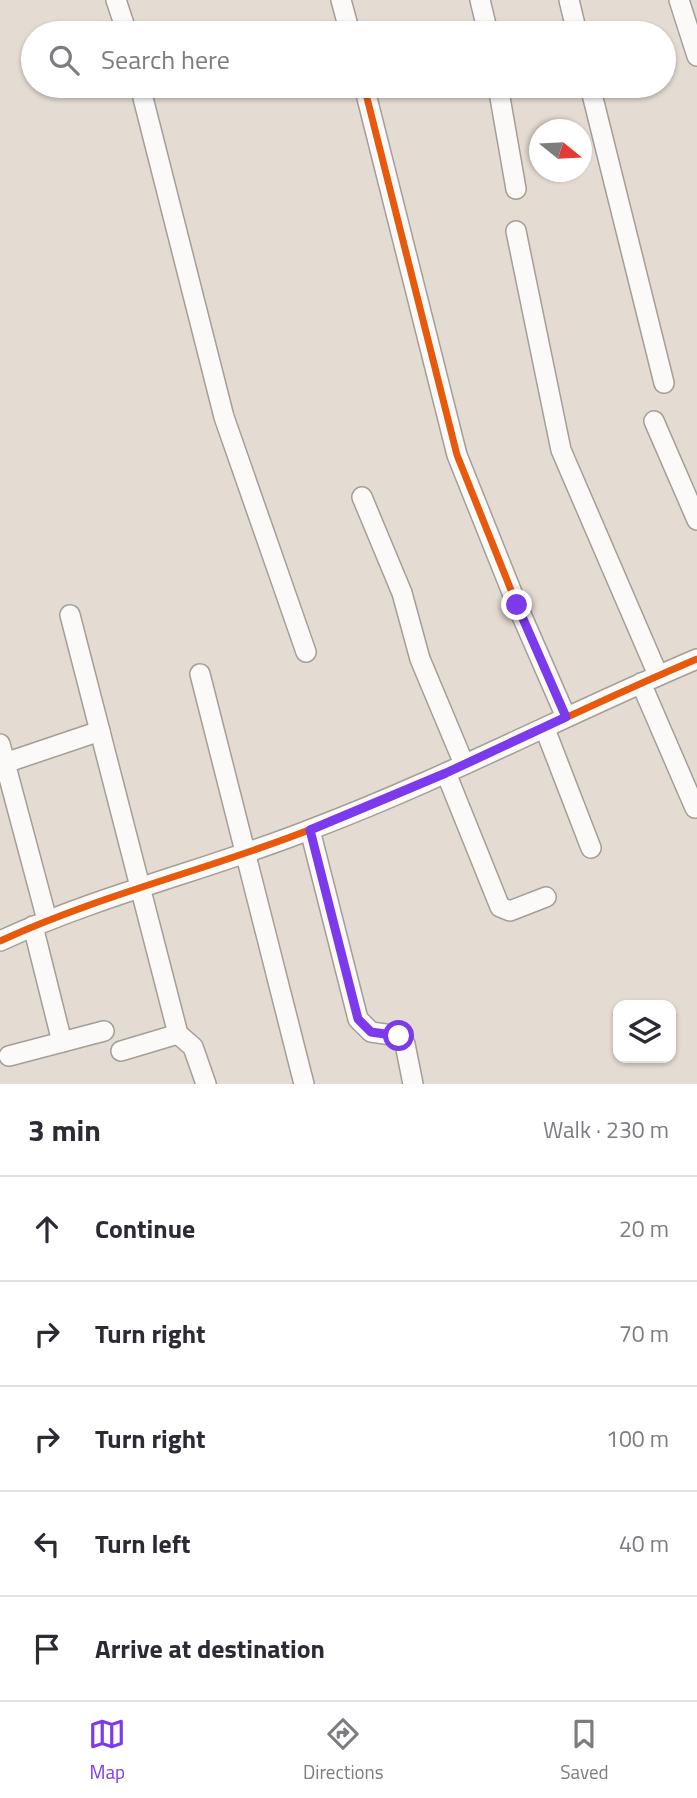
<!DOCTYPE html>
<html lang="en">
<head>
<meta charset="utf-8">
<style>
  :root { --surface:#fff; --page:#f2f2f3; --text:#2b2b33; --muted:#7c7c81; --line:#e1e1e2; --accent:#7c3aed }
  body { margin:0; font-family:"Titillium Web",sans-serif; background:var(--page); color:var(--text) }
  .controls { position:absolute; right:21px; bottom:21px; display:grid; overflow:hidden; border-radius:14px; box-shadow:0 2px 5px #0004 }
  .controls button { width:63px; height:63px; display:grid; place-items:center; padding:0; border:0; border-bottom:2px solid var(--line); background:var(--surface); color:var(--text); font:35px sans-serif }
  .compass { position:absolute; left:529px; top:119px; width:63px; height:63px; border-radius:50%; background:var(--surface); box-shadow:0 2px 5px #0004; rotate:108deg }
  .stop { position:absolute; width:21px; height:21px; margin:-16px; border:5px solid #7c3aed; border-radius:50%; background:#fff }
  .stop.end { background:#7c3aed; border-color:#fff; box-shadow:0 2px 7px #0008 }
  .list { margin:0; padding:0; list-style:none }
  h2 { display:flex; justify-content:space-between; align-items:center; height:91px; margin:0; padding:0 28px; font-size:30px }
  h2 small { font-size:23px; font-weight:400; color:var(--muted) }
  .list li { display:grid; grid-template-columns:46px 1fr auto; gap:21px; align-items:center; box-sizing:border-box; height:105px; padding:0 28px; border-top:2px solid var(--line) }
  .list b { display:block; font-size:26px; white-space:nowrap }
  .list em { font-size:23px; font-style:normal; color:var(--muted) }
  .icon { flex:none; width:38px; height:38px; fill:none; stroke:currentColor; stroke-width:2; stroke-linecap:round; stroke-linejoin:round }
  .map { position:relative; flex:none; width:697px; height:1084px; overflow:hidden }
  .search { position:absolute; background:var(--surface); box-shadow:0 2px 5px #0004; left:21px; right:21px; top:21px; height:77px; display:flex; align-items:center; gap:18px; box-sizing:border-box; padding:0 24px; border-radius:38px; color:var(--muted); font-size:26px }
  .sheet { height:616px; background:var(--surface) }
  nav { display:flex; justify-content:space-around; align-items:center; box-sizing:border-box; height:98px; border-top:2px solid var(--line); background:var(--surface); font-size:19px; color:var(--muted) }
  nav a { display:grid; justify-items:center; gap:4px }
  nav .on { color:var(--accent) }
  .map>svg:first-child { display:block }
</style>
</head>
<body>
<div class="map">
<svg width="697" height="1084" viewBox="0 0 697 1084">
  <rect width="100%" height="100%" fill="#e4dbd2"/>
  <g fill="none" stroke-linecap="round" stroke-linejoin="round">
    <!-- street casing -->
    <g stroke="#a59e97" stroke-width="22">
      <g id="street">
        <polyline points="116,0 127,33"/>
        <polyline points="341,0 350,33"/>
        <polyline points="480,0 488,33"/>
        <polyline points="569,0 577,33"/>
        <polyline points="679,0 697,56"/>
        <polyline points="140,86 224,417 306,652"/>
        <polyline points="364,86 457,455 517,605 566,717"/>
        <polyline points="498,86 516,189"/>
        <polyline points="590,86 664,383"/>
        <polyline points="516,231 561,450 658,675"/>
        <polyline points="654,421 697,520"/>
        <polyline points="362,497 402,593 420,659 464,764"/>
        <polyline points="70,615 178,1034 193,1047 206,1084"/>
        <polyline points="200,674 304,1084"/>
        <polyline points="641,683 695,808"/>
        <polyline points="545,729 591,848"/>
        <polyline points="0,744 47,920"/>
        <polyline points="5,763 100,731"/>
        <polyline points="446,773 500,907 510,911 546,897"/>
        <polyline points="310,830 358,1019 371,1032 399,1036 405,1044 413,1084"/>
        <polyline points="33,926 62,1042"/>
        <path d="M0,941C100,895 207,870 309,830C442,780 567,714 697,659"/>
        <polyline points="121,1051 178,1034"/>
        <polyline points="9,1056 104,1031"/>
      </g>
    </g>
    <!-- street -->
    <use href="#street" stroke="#fbfaf8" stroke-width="19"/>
    <!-- cycleway casing -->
    <g stroke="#fff" stroke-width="11">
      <g id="cycleway">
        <polyline points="364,86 457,455 517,605 566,717"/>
        <path d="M0,941C100,895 207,870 309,830C442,780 567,714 697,659"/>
      </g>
    </g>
    <!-- cycleway -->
    <use href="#cycleway" stroke="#e8590c" stroke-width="7"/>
  </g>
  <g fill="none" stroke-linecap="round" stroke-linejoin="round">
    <!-- route -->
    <polyline stroke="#7c3aed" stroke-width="9" points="399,1036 371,1032 358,1019 310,830 446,773 566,717 517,605"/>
  </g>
</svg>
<div class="controls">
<button><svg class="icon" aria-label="layers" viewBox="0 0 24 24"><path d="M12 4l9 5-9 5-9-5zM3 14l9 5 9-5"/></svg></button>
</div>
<svg class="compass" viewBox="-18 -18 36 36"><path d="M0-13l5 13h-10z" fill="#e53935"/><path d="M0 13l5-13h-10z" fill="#7c7c81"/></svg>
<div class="stop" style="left:399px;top:1036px"></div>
<div class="stop end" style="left:517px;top:605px"></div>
<div class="search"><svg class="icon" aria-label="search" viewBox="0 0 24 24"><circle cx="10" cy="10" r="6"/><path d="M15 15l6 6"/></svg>Search here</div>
</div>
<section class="sheet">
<h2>3 min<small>Walk · 230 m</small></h2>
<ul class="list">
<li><svg class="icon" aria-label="ahead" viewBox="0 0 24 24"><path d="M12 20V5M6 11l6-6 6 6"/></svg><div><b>Continue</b></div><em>20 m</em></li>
<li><svg class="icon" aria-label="right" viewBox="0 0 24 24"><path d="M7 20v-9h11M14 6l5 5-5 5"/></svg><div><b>Turn right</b></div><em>70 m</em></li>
<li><svg class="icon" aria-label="right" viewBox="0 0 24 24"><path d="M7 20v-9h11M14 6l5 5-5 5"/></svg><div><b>Turn right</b></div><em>100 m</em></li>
<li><svg class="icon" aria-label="left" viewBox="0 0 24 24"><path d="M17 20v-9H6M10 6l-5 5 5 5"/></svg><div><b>Turn left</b></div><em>40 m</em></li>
<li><svg class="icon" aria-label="arrive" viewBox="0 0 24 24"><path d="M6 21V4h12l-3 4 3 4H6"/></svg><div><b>Arrive at destination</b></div></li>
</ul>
</section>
<nav>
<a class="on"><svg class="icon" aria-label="map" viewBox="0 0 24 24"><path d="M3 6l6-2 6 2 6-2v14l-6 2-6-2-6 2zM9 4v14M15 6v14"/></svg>Map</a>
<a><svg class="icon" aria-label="directions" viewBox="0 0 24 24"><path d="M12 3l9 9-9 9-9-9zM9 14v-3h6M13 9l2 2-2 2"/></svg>Directions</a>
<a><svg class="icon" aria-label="saved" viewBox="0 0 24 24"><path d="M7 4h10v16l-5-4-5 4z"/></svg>Saved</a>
</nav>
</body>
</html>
